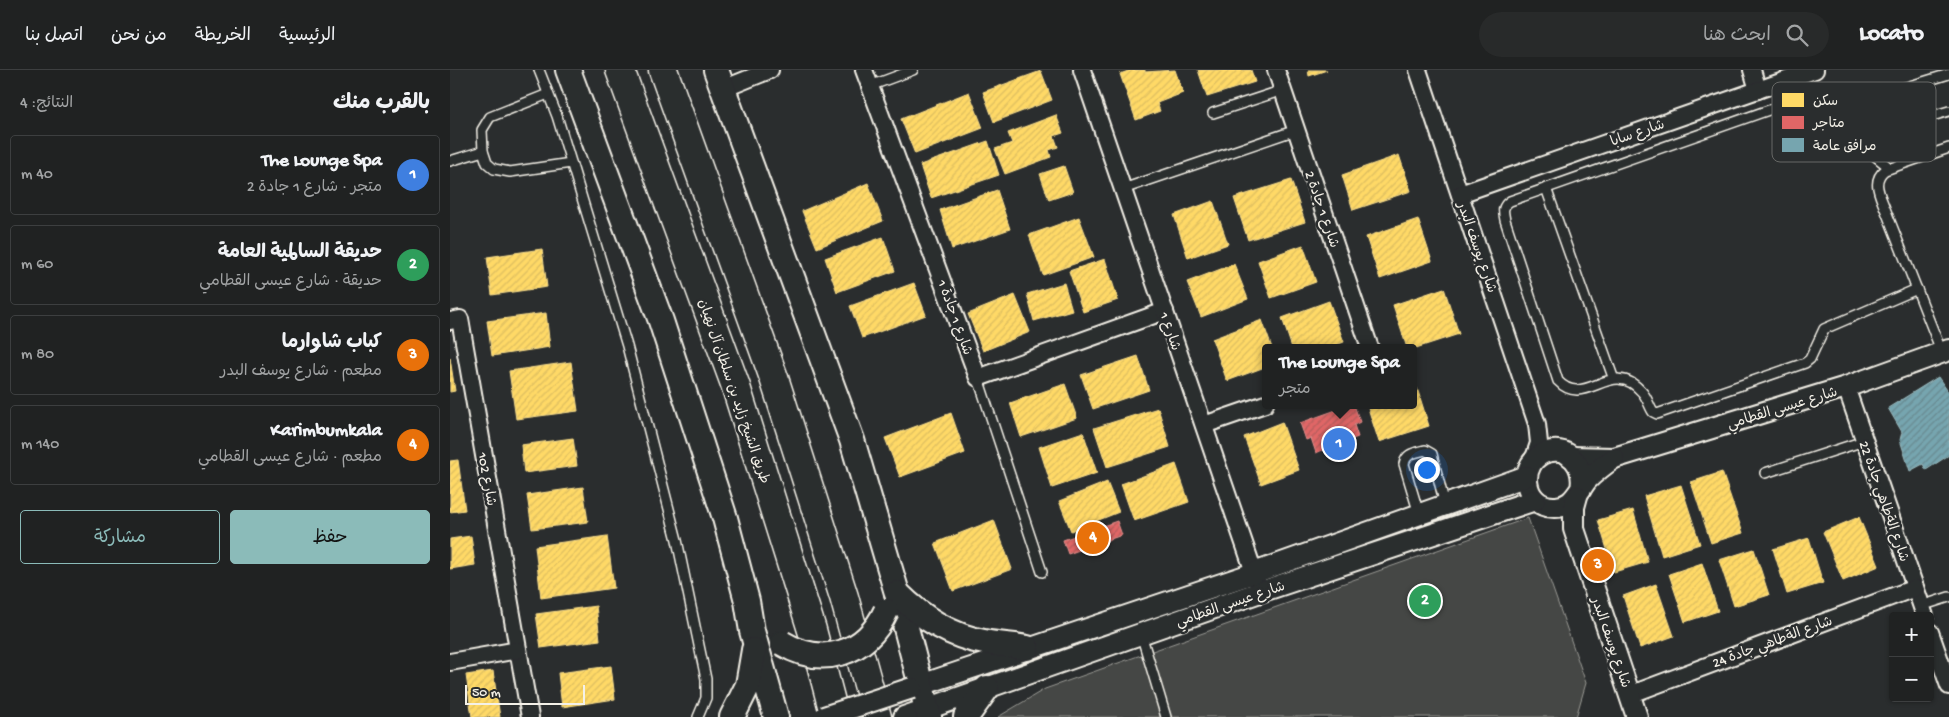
<!DOCTYPE html>
<html lang="ar">
<head>
<meta charset="utf-8">
<style>
  :root { --surface:#202222; --page:#282a2a; --text:#f1f3f6; --muted:#a2a4a5; --line:#3d3f40; --accent:#8bbbb9 }
  body { margin:0; font-family:"Gochi Hand","Playpen Sans Arabic",sans-serif; background:var(--page); color:var(--text); direction:rtl }
  .controls { position:absolute; right:15px; bottom:15px; display:grid; overflow:hidden; border-radius:5px; box-shadow:0 1px 4px #0004 }
  .controls button { width:45px; height:45px; display:grid; place-items:center; padding:0; border:0; border-bottom:1px solid var(--line); background:var(--surface); color:var(--text); font:25px sans-serif }
  .scale { position:absolute; left:15px; bottom:12px; width:120px; box-sizing:border-box; padding-left:5px; border:2px solid #f4f1e8; border-top:0; font-size:14px; line-height:18px; white-space:nowrap; color:#f4f1e8; -webkit-text-stroke:4px #2a2d2e; paint-order:stroke }
  .you { position:absolute; left:976px; top:399px; width:18px; height:18px; margin:-12px; border:4px solid #fff; border-radius:50%; background:#1a73e8; box-shadow:0 0 0 8px #1a73e833 }
  .badge { display:grid; place-items:center; width:32px; height:32px; border-radius:50%; background:var(--accent); color:#fff; font-size:16px; font-weight:700 }
  .pin { position:absolute; translate:-50% -50%; border:2px solid #fff; box-shadow:0 1px 5px #0006 }
  .popup { position:absolute; left:812px; top:274px; width:155px; height:65px; box-sizing:border-box; display:grid; place-content:center; border-radius:5px; background:var(--surface); filter:drop-shadow(0 1px 4px #0005); font-size:16px; white-space:nowrap; color:var(--muted) }
  .popup b { font-size:19px; color:var(--text) }
  .popup::after { content:''; position:absolute; left:50%; top:100%; margin-left:-10px; border:10px solid transparent; border-top-color:var(--surface) }
  .list { margin:0; padding:0; list-style:none }
  h2 { display:flex; justify-content:space-between; align-items:center; height:65px; margin:0; padding:0 20px; font-size:21px }
  h2 small { font-size:16px; font-weight:400; color:var(--muted) }
  .list li { display:grid; grid-template-columns:32px 1fr auto; gap:15px; align-items:center; box-sizing:border-box; height:80px; margin:0 10px 10px; padding:0 10px; border:1px solid var(--line); border-radius:5px }
  .list b { display:block; font-size:19px; white-space:nowrap }
  .list p { margin:0; font-size:16px; white-space:nowrap; color:var(--muted) }
  .list em { font-size:16px; font-style:normal; color:var(--muted) }
  .actions { display:flex; gap:10px; padding:15px 20px }
  .actions a { flex:1; padding:11px 0; border:1px solid var(--accent); border-radius:5px; text-align:center; font-size:18px; color:var(--accent) }
  .actions .main { background:var(--accent); color:#111 }
  .icon { flex:none; width:28px; height:28px; fill:none; stroke:currentColor; stroke-width:2; stroke-linecap:round; stroke-linejoin:round }
  .map { position:relative; flex:none; width:1499px; height:647px; overflow:hidden; direction:ltr }
  header { display:flex; align-items:center; gap:30px; box-sizing:border-box; height:70px; padding:0 25px; background:var(--surface); border-bottom:1px solid var(--line) }
  header strong { font-size:24px }
  nav { display:flex; gap:28px; margin-inline-start:auto; font-size:18px }
  .search { width:350px; height:45px; background:var(--page); display:flex; align-items:center; gap:12px; box-sizing:border-box; padding:0 18px; border-radius:28px; color:var(--muted); font-size:19px }
  main { display:flex }
  aside { flex:1; background:var(--surface) }
  .map>svg:first-child { display:block }
</style>
</head>
<body>
<header>
<strong>Locato</strong>
<div class="search"><svg class="icon" aria-label="search" viewBox="0 0 24 24"><circle cx="10" cy="10" r="6"/><path d="M15 15l6 6"/></svg>ابحث هنا</div>
<nav><a>الرئيسية</a><a>الخريطة</a><a>من نحن</a><a>اتصل بنا</a></nav>
</header>
<main>
<div class="map">
<svg width="1499" height="647" viewBox="0 0 1499 647">
  <defs>
    <pattern id="homes-hatch" width="6" height="6" patternUnits="userSpaceOnUse" patternTransform="scale(1.25)"><rect width="6" height="6" fill="#ffd966"/><path d="M-1 1l2-2M0 6l6-6M5 7l2-2" fill="none" stroke="#dbbc60"/></pattern>
    <pattern id="shops-hatch" width="6" height="6" patternUnits="userSpaceOnUse" patternTransform="scale(1.25)"><rect width="6" height="6" fill="#e06666"/><path d="M-1 1l2-2M0 6l6-6M5 7l2-2" fill="none" stroke="#b35d5c"/></pattern>
    <pattern id="public-hatch" width="6" height="6" patternUnits="userSpaceOnUse" patternTransform="scale(1.25)"><rect width="6" height="6" fill="#76a5af"/><path d="M-1 1l2-2M0 6l6-6M5 7l2-2" fill="none" stroke="#688990"/></pattern>
  </defs>
  <rect width="100%" height="100%" fill="#2a2d2e"/>
  <filter id="ink" filterUnits="userSpaceOnUse"><feTurbulence type="fractalNoise" baseFrequency=".02" numOctaves="2"/><feDisplacementMap in="SourceGraphic" scale="10" xChannelSelector="R" yChannelSelector="G"/><feConvolveMatrix kernelMatrix="1 2 1 2 8 2 1 2 1" color-interpolation-filters="sRGB"/></filter>
  <g filter="url(#ink)">
    <!-- park -->
    <polygon fill="#444645" stroke="#9c9c96" points="1078,448 1136,613 1126,647 548,647 595,619"/>
    <!-- homes -->
    <g fill="url(#homes-hatch)" stroke="#fce08d">
      <polygon points="681,0 695,0 695,2 725,0 733,23 707,33 710,41 686,50 670,4"/>
      <polygon points="748,0 801,0 805,12 757,27"/>
      <polygon points="858,0 877,0 859,6"/>
      <polygon points="591,1 602,30 544,52 533,22"/>
      <polygon points="519,22 533,58 465,84 451,49"/>
      <polygon points="606,45 613,63 604,66 608,77 599,80 601,87 555,104 545,79 562,73 558,63"/>
      <polygon points="538,71 549,105 481,128 470,95"/>
      <polygon points="949,85 961,121 903,140 892,105"/>
      <polygon points="614,96 623,122 599,130 590,104"/>
      <polygon points="841,110 855,152 798,170 784,128"/>
      <polygon points="418,113 433,151 367,178 352,141"/>
      <polygon points="547,120 560,159 502,179 490,140"/>
      <polygon points="763,131 778,174 738,188 724,145"/>
      <polygon points="629,147 644,187 593,205 579,165"/>
      <polygon points="968,149 982,191 930,209 916,167"/>
      <polygon points="433,167 445,201 387,222 375,188"/>
      <polygon points="853,175 866,212 821,228 808,191"/>
      <polygon points="92,179 97,217 42,225 37,187"/>
      <polygon points="655,189 668,230 633,242 619,201"/>
      <polygon points="784,194 798,229 751,247 737,212"/>
      <polygon points="464,213 476,245 412,268 400,236"/>
      <polygon points="614,213 622,240 584,251 577,224"/>
      <polygon points="994,218 1009,264 963,279 957,278 943,235"/>
      <polygon points="565,225 580,262 533,281 518,244"/>
      <polygon points="879,231 894,272 878,278 842,278 832,248"/>
      <polygon points="96,243 100,277 42,286 37,251"/>
      <polygon points="812,250 822,278 815,278 815,297 777,311 762,269"/>
      <polygon points="688,286 699,320 643,339 631,305"/>
      <polygon points="0,288 5,321 0,322"/>
      <polygon points="121,292 128,341 66,349 59,301"/>
      <polygon points="615,314 627,348 571,367 560,333"/>
      <polygon points="967,318 979,356 929,372 917,335 963,335 963,319"/>
      <polygon points="708,338 720,377 657,397 644,358"/>
      <polygon points="501,343 515,383 450,407 435,368"/>
      <polygon points="832,352 849,400 811,414 794,367"/>
      <polygon points="633,362 647,403 602,418 589,377"/>
      <polygon points="123,368 127,396 74,403 71,375"/>
      <polygon points="8,390 15,440 0,442 0,391"/>
      <polygon points="726,394 739,432 684,451 671,414"/>
      <polygon points="1272,402 1293,463 1261,473 1241,412"/>
      <polygon points="657,412 669,442 621,461 609,431"/>
      <polygon points="1231,415 1250,474 1212,486 1194,426"/>
      <polygon points="133,417 138,452 82,459 77,425"/>
      <polygon points="1183,440 1198,492 1164,502 1148,450"/>
      <polygon points="1409,447 1429,496 1393,511 1373,462"/>
      <polygon points="544,450 562,499 503,521 485,473"/>
      <polygon points="21,466 25,495 0,499 0,469"/>
      <polygon points="157,466 164,518 91,528 85,476"/>
      <polygon points="1359,468 1373,513 1337,524 1323,479"/>
      <polygon points="1304,479 1319,525 1284,536 1269,490"/>
      <polygon points="1252,493 1268,541 1235,552 1219,504"/>
      <polygon points="1206,514 1224,566 1190,578 1173,526"/>
      <polygon points="146,536 150,570 91,578 86,544"/>
      <polygon points="161,596 165,629 112,637 108,603"/>
      <polygon points="43,601 50,647 22,647 16,605"/>
    </g>
    <!-- shops -->
    <g fill="url(#shops-hatch)" stroke="#e6908d">
      <polygon points="900,335 904,335 910,352 904,355 908,367 900,370 902,377 878,385 875,379 866,383 861,368 856,370 850,353"/>
      <polygon points="667,451 672,465 618,484 613,470"/>
    </g>
    <!-- public -->
    <polygon fill="url(#public-hatch)" stroke="#9cbcc0" points="1488,307 1499,323 1499,385 1476,400 1473,394 1460,401 1450,370 1452,362 1438,338"/>
    <g fill="none" stroke-linecap="round" stroke-linejoin="round">
      <!-- service casing -->
      <g stroke="#f4f1e8" stroke-width="12">
        <g id="service">
          <polyline points="89,0 107,46 177,276 227,470 256,609 256,628 248,647"/>
          <polyline points="1332,11 1440,98"/>
          <polyline points="420,16 463,0"/>
          <polyline points="98,24 40,47 32,60 33,81 37,93 44,99 60,102 121,93"/>
          <path d="M1353,28L1060,131C1052,136 1053,141 1055,150L1108,311C1135,340 1162,286 1192,322C1197,327 1199,336 1203,342L1207,344L1355,293L1360,289L1374,259L1467,219"/>
          <polyline points="763,43 833,20"/>
          <polyline points="1372,43 1499,4"/>
          <polyline points="1404,69 1499,41"/>
          <polyline points="0,91 33,81"/>
          <polyline points="1096,118 1163,307"/>
          <polyline points="673,119 846,60"/>
          <path d="M1492,283L1434,136C1429,123 1422,110 1435,100L1499,78"/>
          <polyline points="528,308 592,502"/>
          <polyline points="1315,403 1414,371"/>
          <path d="M969,444L954,394C956,383 965,383 975,380L982,384L995,435"/>
          <polyline points="1471,536 1499,527"/>
          <polyline points="691,564 716,647"/>
        </g>
      </g>
      <!-- minor casing -->
      <g stroke="#f4f1e8" stroke-width="20">
        <g id="minor">
          <polyline points="414,0 528,308 715,241"/>
          <polyline points="632,0 808,514"/>
          <polyline points="826,0 920,278"/>
          <polyline points="968,0 1087,354 1089,373 1083,391"/>
          <polyline points="1302,0 1308,20"/>
          <polyline points="273,19 320,0"/>
          <polyline points="1010,124 1365,0"/>
          <polyline points="0,251 10,249 80,647"/>
          <polyline points="1396,317 1475,546"/>
          <polyline points="754,355 815,334"/>
          <polyline points="1480,562 1499,616"/>
          <polyline points="0,592 68,580"/>
          <polyline points="1179,625 1465,518"/>
        </g>
      </g>
      <!-- tertiary casing -->
      <g stroke="#f4f1e8" stroke-width="24">
        <g id="tertiary">
          <polyline points="1121,387 1164,388 1396,317 1499,280"/>
          <path d="M1131,419C1135,398 1121,375 1097,382C1067,391 1072,437 1104,437C1122,438 1127,423 1137,410C1145,402 1154,395 1164,388"/>
          <polyline points="1127,426 1124,437 1124,459 1187,647"/>
          <polyline points="462,618 804,503 1077,406"/>
          <polyline points="454,647 810,522 1085,430"/>
        </g>
      </g>
      <!-- secondary casing -->
      <g stroke="#f4f1e8" stroke-width="28">
        <g id="secondary">
          <polyline points="118,0 211,251 275,448 297,531 302,561 326,647"/>
          <polyline points="266,0 402,370 447,523 479,647"/>
          <path d="M447,523C471,547 500,566 534,572C549,575 563,575 577,578"/>
          <polyline points="282,647 298,615 304,580"/>
          <polyline points="516,647 537,618"/>
        </g>
      </g>
      <!-- motorway casing -->
      <g stroke="#f4f1e8" stroke-width="31">
        <g id="motorway">
          <polyline points="170,0 285,314 362,560 385,647"/>
          <polyline points="213,0 324,308 394,527 427,647"/>
        </g>
      </g>
      <!-- service -->
      <use href="#service" stroke="#2a2d2e" stroke-width="9"/>
      <!-- minor -->
      <use href="#minor" stroke="#2a2d2e" stroke-width="16"/>
      <!-- tertiary -->
      <use href="#tertiary" stroke="#2a2d2e" stroke-width="20"/>
      <!-- secondary -->
      <use href="#secondary" stroke="#2a2d2e" stroke-width="24"/>
      <!-- motorway -->
      <use href="#motorway" stroke="#2a2d2e" stroke-width="28"/>
      <!-- tertiary-bridge casing -->
      <g stroke="#f4f1e8" stroke-width="24" stroke-linecap="butt">
        <polyline id="tertiary-bridge" points="374,647 462,618"/>
      </g>
      <!-- secondary-bridge casing -->
      <g stroke="#f4f1e8" stroke-width="28" stroke-linecap="butt">
        <path id="secondary-bridge" d="M332,573C373,598 416,584 436,541"/>
      </g>
      <!-- tertiary-bridge -->
      <use href="#tertiary-bridge" stroke="#2a2d2e" stroke-width="20"/>
      <!-- secondary-bridge -->
      <use href="#secondary-bridge" stroke="#2a2d2e" stroke-width="24"/>
    </g>
  </g>
  <g text-anchor="middle" stroke-width="5" stroke-linejoin="round" paint-order="stroke">
    <!-- street labels -->
    <g font-size="14" fill="#f4f1e8" stroke="#2a2d2e">
      <text transform="translate(1187 62) rotate(-19)" y="5">شارع سابا</text>
      <text transform="translate(873 139) rotate(71)" y="5">شارع 1 جادة 2</text>
      <text transform="translate(1028 177) rotate(71)" y="5">شارع يوسف البدر</text>
      <text transform="translate(506 247) rotate(70)" y="5">شارع 1 جادة 1</text>
      <text transform="translate(721 261) rotate(71)" y="5">شارع 1</text>
      <text transform="translate(285 321) rotate(71)" y="5">طريق الشيخ زايد بن سلطان آل نهيان</text>
      <text transform="translate(1332 337) rotate(-17)" y="5">شارع عيسى القطامي</text>
      <text transform="translate(38 409) rotate(80)" y="5">شارع 102</text>
      <text transform="translate(1435 431) rotate(71)" y="5">شارع الةطاهي جادة 22</text>
      <text transform="translate(780 533) rotate(-19)" y="5">شارع عيسى القطامي</text>
      <text transform="translate(1322 571) rotate(-20)" y="5">شارع الةطاهي جادة 24</text>
      <text transform="translate(1162 572) rotate(71)" y="5">شارع يوسف البدر</text>
    </g>
  </g>
  <!-- legend -->
  <rect x="1322" y="12" width="164" height="80" rx="8" fill="#2a2d2e" stroke="#676866" stroke-width="1"/>
  <rect x="1332" y="23" width="22" height="14" fill="#ffd966"/>
  <rect x="1332" y="46" width="22" height="13" fill="#e06666"/>
  <rect x="1332" y="68" width="22" height="14" fill="#76a5af"/>
  <g font-size="14" fill="#f4f1e8">
    <text x="1363" y="35">سكن</text>
    <text x="1363" y="57">متاجر</text>
    <text x="1363" y="80">مرافق عامة</text>
  </g>
</svg>
<div class="controls">
<button>+</button>
<button>−</button>
</div>
<div class="scale">50 m</div>
<div class="you"></div>
<div class="pin badge" style="left:889px;top:374px;background:#3f7fe0">1</div>
<div class="popup"><b>The Lounge Spa</b>متجر</div>
<div class="pin badge" style="left:975px;top:531px;background:#2e9e5b">2</div>
<div class="pin badge" style="left:1148px;top:495px;background:#e8710a">3</div>
<div class="pin badge" style="left:643px;top:468px;background:#e8710a">4</div>
</div>
<aside>
<h2>بالقرب منك<small>النتائج: 4</small></h2>
<ul class="list">
<li><span class="badge" style="background:#3f7fe0">1</span><div><b>The Lounge Spa</b><p>متجر · شارع 1 جادة 2</p></div><em>40 m</em></li>
<li><span class="badge" style="background:#2e9e5b">2</span><div><b>حديقة السالمية العامة</b><p>حديقة · شارع عيسى القطامي</p></div><em>60 m</em></li>
<li><span class="badge" style="background:#e8710a">3</span><div><b>كباب شاوارما</b><p>مطعم · شارع يوسف البدر</p></div><em>80 m</em></li>
<li><span class="badge" style="background:#e8710a">4</span><div><b>Karimbumkala</b><p>مطعم · شارع عيسى القطامي</p></div><em>140 m</em></li>
</ul>
<div class="actions"><a class="main">حفظ</a><a>مشاركة</a></div>
</aside>
</main>
</body>
</html>
